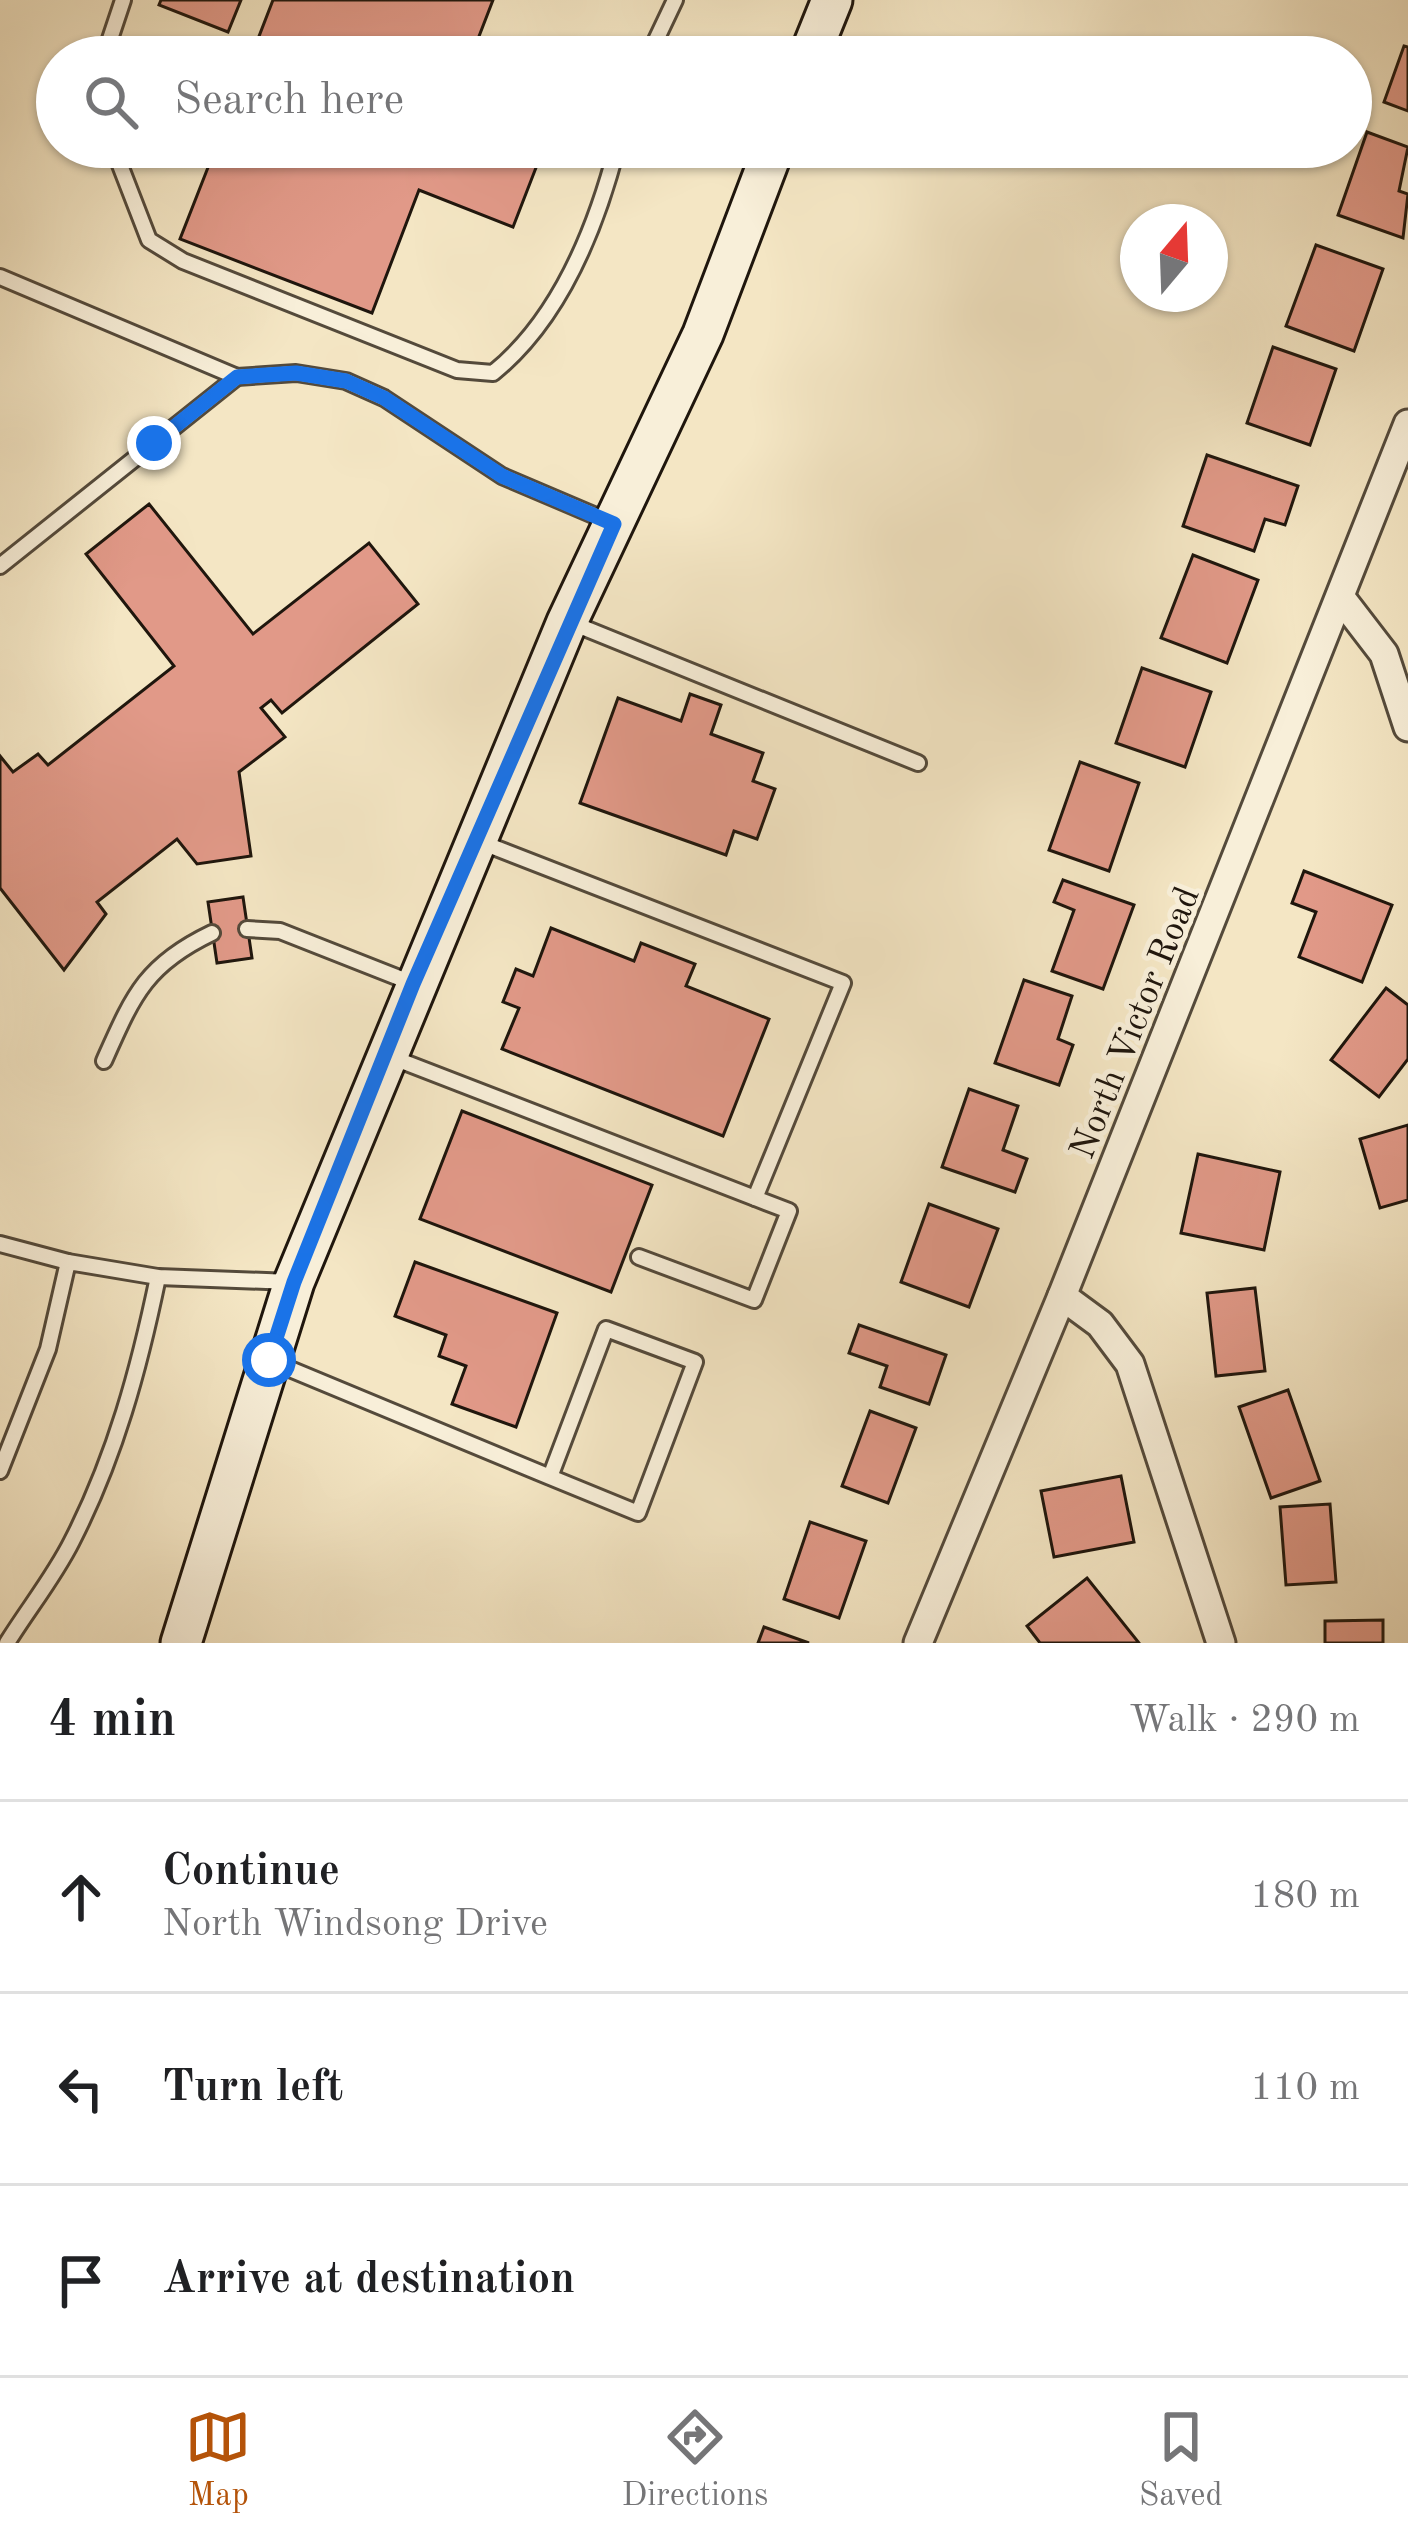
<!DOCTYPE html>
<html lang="en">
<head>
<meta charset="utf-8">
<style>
  :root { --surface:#fff; --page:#f6f6f6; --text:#202124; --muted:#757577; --line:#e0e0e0; --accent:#b45309 }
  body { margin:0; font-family:"Old Standard TT",serif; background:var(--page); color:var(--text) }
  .compass { position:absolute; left:1120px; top:204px; width:108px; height:108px; border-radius:50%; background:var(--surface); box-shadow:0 3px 9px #0004; rotate:19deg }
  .stop { position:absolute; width:36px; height:36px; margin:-27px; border:9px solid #1a73e8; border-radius:50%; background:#fff }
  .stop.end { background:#1a73e8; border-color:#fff; box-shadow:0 3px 12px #0008 }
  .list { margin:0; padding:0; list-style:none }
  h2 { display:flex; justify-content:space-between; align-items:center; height:156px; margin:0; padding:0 48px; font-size:51px }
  h2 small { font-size:39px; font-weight:400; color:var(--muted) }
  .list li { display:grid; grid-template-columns:78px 1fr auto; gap:36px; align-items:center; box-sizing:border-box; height:192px; padding:0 48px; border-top:3px solid var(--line) }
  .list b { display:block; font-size:45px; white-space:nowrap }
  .list p { margin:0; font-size:39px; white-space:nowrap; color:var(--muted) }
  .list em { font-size:39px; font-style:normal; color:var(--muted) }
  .icon { flex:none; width:66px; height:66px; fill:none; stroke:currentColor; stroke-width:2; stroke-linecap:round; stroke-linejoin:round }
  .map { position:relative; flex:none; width:1408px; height:1643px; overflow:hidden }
  .search { position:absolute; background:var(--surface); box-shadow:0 3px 9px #0004; left:36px; right:36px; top:36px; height:132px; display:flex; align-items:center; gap:30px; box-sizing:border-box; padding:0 42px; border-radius:66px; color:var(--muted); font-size:45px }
  .sheet { height:732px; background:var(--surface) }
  nav { display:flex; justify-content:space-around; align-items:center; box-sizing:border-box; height:168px; border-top:3px solid var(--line); background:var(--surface); font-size:33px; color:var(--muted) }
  nav a { display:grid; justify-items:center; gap:6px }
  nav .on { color:var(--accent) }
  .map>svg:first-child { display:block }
</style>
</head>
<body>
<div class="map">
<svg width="1408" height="1643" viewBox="0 0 1408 1643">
  <rect width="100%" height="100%" fill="#f4e6c4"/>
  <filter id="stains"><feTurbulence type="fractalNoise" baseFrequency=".00167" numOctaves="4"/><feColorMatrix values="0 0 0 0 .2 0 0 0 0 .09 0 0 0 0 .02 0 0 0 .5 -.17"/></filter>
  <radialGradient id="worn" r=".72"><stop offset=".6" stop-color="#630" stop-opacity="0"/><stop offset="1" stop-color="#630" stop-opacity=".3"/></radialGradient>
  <!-- building -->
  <g fill="#e19988" stroke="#1f160d" stroke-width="3">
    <polygon points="161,0 241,0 228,32 159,5"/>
    <polygon points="273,0 493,0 471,57 251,57"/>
    <polygon points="1404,46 1408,47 1408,111 1384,102"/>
    <polygon points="1367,132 1408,147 1399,191 1408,194 1403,238 1338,215"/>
    <polygon points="216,147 544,147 513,227 419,190 372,313 180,239"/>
    <polygon points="1316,245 1383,269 1354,351 1286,326"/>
    <polygon points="1273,347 1336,369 1310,445 1247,423"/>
    <polygon points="1207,455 1298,486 1285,525 1265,519 1254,551 1183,526"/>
    <polygon points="149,504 253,634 369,543 418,604 282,713 271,700 261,708 285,737 239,772 251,856 197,864 177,839 97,902 106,914 64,970 0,888 0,756 13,772 38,754 48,765 174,666 86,554"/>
    <polygon points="1193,555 1258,580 1227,663 1161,638"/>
    <polygon points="1142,668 1211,692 1185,767 1116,743"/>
    <polygon points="690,694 721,705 711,734 763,753 753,781 775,789 757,839 734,831 726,855 580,803 618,698 681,721"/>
    <polygon points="1080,762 1139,783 1109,871 1049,850"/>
    <polygon points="1304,871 1392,905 1362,982 1299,957 1316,912 1292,903"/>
    <polygon points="1063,880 1134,905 1103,989 1052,971 1074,910 1054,902"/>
    <polygon points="243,897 252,958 217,963 208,902"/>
    <polygon points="551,928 634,961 641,943 695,964 686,986 769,1019 723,1136 502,1049 519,1008 503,1002 516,969 533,976"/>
    <polygon points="1024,980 1072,996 1058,1039 1073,1045 1059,1085 995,1063"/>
    <polygon points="1386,988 1408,1005 1408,1059 1379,1097 1331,1060"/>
    <polygon points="969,1089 1018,1106 1003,1150 1027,1159 1015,1192 942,1167"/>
    <polygon points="462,1111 652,1185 611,1292 420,1219"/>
    <polygon points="1408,1125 1408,1200 1380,1208 1360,1139"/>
    <polygon points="1198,1154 1280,1172 1264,1250 1181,1233"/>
    <polygon points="929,1204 998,1229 969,1307 901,1282"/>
    <polygon points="415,1262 557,1313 516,1427 452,1404 466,1366 439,1356 446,1335 395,1316"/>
    <polygon points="1255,1288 1265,1371 1216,1376 1207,1293"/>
    <polygon points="859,1325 946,1355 929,1404 880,1387 887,1366 849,1353"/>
    <polygon points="1288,1390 1320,1481 1271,1498 1239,1407"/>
    <polygon points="870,1411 916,1428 888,1503 842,1486"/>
    <polygon points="1121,1476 1134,1542 1054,1557 1041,1491"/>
    <polygon points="1330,1504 1336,1582 1286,1585 1280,1507"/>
    <polygon points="810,1522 866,1541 839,1618 784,1599"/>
    <polygon points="1087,1578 1139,1643 1040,1643 1027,1626"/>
    <polygon points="1383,1620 1383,1643 1325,1643 1325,1621"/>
    <polygon points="764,1627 809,1643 758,1643"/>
  </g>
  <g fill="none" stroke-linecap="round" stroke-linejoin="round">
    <!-- lane casing -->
    <g stroke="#544a3b" stroke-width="20">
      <g id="lane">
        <polyline points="104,57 123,0"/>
        <polyline points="648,57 675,0"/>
        <path d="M113,147L149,240L183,261L457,370L493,373C560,319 596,228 617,147"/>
        <polyline points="0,277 237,377 296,373 346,381 384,398 502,476 610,522"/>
        <polyline points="0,566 237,377"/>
        <polyline points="572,623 918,763"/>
        <polyline points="247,929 280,931 412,983"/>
        <polyline points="391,1057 755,1198 843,983 483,843"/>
        <path d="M104,1061C133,996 145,965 212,933"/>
        <polyline points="0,1244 68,1262"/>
        <polyline points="639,1257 754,1300 789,1211 755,1198"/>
        <polyline points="273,1362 550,1477 606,1329 695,1362 638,1513 550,1477"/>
        <polyline points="0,1471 48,1349 68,1262 158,1277 291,1282"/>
        <path d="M7,1643C28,1609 54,1577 72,1541C115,1457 139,1369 158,1277"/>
      </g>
    </g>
    <!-- street casing -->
    <g stroke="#544a3b" stroke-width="33">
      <g id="street">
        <polyline points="1341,598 1384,654 1408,727"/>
        <polyline points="1062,1296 1100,1324 1130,1364 1221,1643"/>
        <polyline points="918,1643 1062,1296 1408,424"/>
      </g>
    </g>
    <!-- secondary casing -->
    <g stroke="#1f160d" stroke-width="45">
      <g id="secondary">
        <polyline points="809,57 832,0"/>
        <polyline points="181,1643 294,1282 567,622 703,334 774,147"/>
      </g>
    </g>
    <!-- lane -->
    <use href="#lane" stroke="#f8efd9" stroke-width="14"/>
    <!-- street -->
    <use href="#street" stroke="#f8efd9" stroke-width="27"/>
    <!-- secondary -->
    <use href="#secondary" stroke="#f8efd9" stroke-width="39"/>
  </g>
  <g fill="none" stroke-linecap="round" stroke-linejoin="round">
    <!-- route -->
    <polyline stroke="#1a73e8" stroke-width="15" points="154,443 237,377 296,373 346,381 384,398 502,476 614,524 413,984 294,1282 269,1360"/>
  </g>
  <g text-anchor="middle" stroke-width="10" stroke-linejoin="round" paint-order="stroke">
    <!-- street labels -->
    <g font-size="36" fill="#1f160d" stroke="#f8efd9">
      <text transform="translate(1133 1022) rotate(-68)" y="13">North Victor Road</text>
    </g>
  </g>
  <rect width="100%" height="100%" filter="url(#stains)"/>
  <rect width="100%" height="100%" fill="url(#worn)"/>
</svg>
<svg class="compass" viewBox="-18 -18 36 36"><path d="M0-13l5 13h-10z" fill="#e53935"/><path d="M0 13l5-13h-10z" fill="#757577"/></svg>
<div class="stop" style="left:269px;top:1360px"></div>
<div class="stop end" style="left:154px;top:443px"></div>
<div class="search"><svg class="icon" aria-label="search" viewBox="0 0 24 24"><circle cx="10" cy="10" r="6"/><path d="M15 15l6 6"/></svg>Search here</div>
</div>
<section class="sheet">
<h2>4 min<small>Walk · 290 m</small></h2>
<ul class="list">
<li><svg class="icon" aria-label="ahead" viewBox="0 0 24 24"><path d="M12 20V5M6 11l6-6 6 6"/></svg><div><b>Continue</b><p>North Windsong Drive</p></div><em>180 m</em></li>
<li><svg class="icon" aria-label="left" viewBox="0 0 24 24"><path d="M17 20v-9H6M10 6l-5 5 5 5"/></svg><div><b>Turn left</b></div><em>110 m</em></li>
<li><svg class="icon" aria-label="arrive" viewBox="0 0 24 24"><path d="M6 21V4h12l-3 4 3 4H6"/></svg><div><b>Arrive at destination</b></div></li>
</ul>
</section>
<nav>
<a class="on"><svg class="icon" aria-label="map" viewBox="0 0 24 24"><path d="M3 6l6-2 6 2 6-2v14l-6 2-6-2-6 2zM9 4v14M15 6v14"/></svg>Map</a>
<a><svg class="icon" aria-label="directions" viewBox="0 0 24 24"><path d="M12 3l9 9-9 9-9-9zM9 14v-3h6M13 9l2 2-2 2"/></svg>Directions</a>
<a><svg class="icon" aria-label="saved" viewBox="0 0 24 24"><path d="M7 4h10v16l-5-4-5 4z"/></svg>Saved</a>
</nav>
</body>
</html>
